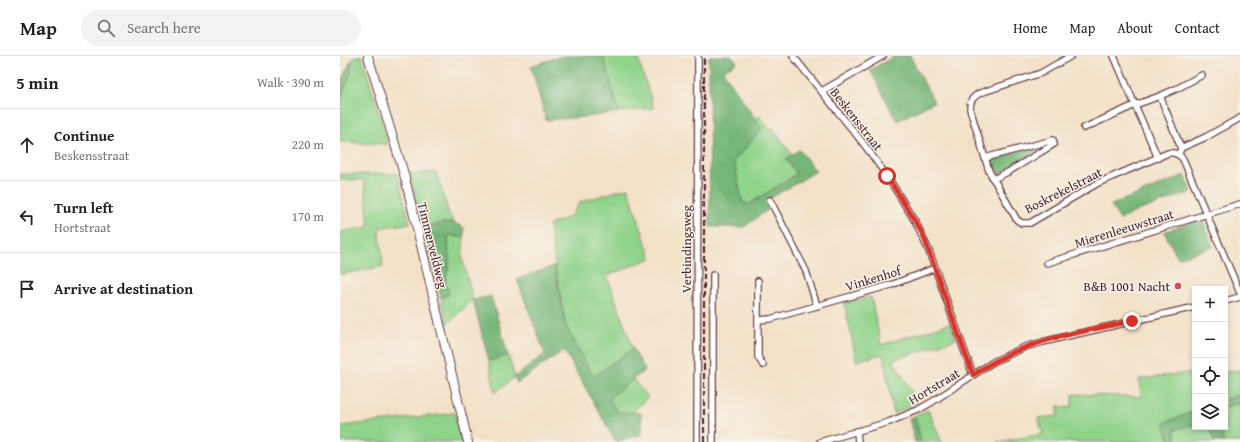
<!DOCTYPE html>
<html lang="en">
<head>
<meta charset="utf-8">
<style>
  :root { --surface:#fff; --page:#f2f2f2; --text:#222; --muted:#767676; --line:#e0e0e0 }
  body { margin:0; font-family:"Gentium Book Plus",serif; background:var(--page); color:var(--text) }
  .controls { position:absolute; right:12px; bottom:12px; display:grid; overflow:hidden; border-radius:0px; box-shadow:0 2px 6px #0003 }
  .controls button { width:36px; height:36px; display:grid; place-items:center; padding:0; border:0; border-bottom:1px solid var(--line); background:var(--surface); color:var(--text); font:20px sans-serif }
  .stop { position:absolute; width:12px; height:12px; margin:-9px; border:3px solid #d93025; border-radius:50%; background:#fff }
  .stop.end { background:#d93025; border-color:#fff; box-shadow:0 1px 4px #0008 }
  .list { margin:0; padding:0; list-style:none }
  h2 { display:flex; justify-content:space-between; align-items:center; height:52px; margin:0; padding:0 16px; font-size:17px }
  h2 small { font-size:13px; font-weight:400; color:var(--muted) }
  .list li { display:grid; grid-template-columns:26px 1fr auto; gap:12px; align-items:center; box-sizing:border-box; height:72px; padding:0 16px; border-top:1px solid var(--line) }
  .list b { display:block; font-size:15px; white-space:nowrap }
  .list p { margin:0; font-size:13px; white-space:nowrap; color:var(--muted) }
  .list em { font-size:13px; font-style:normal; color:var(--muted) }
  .icon { flex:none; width:22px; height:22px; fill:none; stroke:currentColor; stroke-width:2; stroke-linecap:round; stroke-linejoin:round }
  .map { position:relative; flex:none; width:900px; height:386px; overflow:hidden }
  header { display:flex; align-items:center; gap:24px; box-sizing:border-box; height:56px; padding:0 20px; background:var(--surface); border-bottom:1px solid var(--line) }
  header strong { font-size:19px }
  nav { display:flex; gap:22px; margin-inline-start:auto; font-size:14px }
  .search { width:280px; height:36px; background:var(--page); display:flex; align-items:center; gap:10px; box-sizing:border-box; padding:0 14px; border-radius:22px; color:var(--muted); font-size:15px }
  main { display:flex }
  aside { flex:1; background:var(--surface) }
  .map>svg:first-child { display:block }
</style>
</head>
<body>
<header>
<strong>Map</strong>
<div class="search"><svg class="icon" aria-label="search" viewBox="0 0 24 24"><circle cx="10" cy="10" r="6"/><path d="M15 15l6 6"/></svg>Search here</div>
<nav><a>Home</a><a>Map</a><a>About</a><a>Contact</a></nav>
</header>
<main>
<aside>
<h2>5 min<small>Walk · 390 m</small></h2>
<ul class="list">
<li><svg class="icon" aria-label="ahead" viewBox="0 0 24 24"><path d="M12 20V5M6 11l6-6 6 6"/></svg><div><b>Continue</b><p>Beskensstraat</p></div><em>220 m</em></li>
<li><svg class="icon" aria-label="left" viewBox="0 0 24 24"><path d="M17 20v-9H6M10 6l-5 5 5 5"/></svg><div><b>Turn left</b><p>Hortstraat</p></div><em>170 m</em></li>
<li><svg class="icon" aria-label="arrive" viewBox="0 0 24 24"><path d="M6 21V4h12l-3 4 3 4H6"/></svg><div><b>Arrive at destination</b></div></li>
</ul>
</aside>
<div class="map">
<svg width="900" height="386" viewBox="0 0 900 386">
  <rect width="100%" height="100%" fill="#f7f3e8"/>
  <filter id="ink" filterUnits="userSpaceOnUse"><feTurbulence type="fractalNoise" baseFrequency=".025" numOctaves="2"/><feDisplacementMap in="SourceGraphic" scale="8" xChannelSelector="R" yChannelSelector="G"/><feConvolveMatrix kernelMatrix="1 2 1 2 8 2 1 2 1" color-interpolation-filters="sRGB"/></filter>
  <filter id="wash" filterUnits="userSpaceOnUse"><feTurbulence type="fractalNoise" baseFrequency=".012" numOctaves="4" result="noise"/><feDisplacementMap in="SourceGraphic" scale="16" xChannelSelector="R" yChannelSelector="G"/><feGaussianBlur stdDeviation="0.9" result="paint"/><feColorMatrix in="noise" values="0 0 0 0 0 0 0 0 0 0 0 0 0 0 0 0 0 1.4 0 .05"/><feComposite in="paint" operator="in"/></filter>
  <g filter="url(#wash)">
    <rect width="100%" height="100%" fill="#f3e1c7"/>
    <!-- green -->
    <g fill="#90d38b" stroke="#6d795b">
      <polygon points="16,0 22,0 48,88 0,86 0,45 11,15 11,5"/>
      <polygon points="263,0 297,0 314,52 279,56"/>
      <polygon points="419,60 430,74 433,72 452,99 446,103 457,118 408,149 402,146 394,105 422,73 415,63"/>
      <polygon points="96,116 109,158 114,167 102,167 84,171 69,118"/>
      <polygon points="0,118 57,118 70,167 39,172 43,210 0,219 0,176 29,171 24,124 0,124"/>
      <polygon points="288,132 311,202 267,220 293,293 253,321 225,268 209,169 231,160 240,146"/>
      <polygon points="108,178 124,182 122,201 133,244 107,268 101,242 109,238 105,226 109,210"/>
      <polygon points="531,241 541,289 611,267 616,283 553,304 578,346 554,358 543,298 516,305 511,277 504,247"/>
      <polygon points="168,299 175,321 155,337 149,305"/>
      <polygon points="900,314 900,338 885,344 885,316"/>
      <polygon points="855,316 855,355 824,367 830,386 657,386 703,378 698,362 718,360 718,350 731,352 733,338 801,341 799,323"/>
      <polygon points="293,323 308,341 292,357 277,357 269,342"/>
      <polygon points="900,347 900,386 884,386 880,371 885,371 885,351"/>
      <polygon points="588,354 602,386 581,386 575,360"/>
      <polygon points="115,357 122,386 0,386 0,369 1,370"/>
      <polygon points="855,368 855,371 869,371 875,386 837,386 833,374"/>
    </g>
    <!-- forest -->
    <g fill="#74b577" stroke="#5f6a51">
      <polygon points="222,0 263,0 279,56 246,61 206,64 191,10"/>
      <polygon points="369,0 392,0 397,6 383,15 422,73 394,105 402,146 408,149 457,118 446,103 459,94 476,115 463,123 429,143 429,153 404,171 370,171"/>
      <polygon points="555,0 570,0 594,46 557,65 530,14"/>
      <polygon points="11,5 11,15 0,45 0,27"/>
      <polygon points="707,87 706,90 659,118 654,111 652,103"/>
      <polygon points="845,119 852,136 797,155 780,164 771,149"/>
      <polygon points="862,163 873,191 838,202 824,176"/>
      <polygon points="102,167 114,167 124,172 124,182 108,179 109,210 105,226 109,238 101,242 84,171"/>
      <polygon points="215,210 225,268 253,321 293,293 305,314 269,342 277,356 301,357 302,378 276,386 224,294 177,327 175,321 205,298 177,223"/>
      <polygon points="151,240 168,299 149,305 133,244"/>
      <polygon points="900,338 900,347 885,351 885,344"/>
      <polygon points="855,355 855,368 834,374 837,386 830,386 824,367"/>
      <polygon points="575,360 581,386 575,386 569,362"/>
      <polygon points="869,371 880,371 884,386 875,386"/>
    </g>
  </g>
  <g filter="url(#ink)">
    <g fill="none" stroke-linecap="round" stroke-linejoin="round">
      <!-- street casing -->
      <g stroke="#633c42" stroke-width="8">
        <g id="street">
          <polyline points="453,0 523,87 547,120 575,165 589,195 633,319"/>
          <path d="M731,0L701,17L640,37C633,41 630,44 630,53L649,115L677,164L682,167H690L758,127L828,97C835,96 839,98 843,103L900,237"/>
          <polyline points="482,35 543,0"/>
          <polyline points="820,40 838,32 862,19"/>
          <polyline points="744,72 795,49 774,0"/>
          <polyline points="841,92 866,81 900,62"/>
          <polyline points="645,102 713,84 714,88 668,116 653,123"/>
          <polyline points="818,102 795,49 820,40 841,92 839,98"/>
          <polyline points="430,144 466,215 477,250"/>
          <polyline points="707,207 900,148"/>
          <polyline points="373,219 373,386"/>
          <polyline points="418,225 418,301 423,309"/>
          <polyline points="885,245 900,241"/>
          <polyline points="418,264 430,263 551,229 595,212"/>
          <polyline points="517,375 518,386"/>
          <polyline points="357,386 358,0"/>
          <polyline points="480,386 549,366 578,354 592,346 653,306 685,291 703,286 732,279 855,251"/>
        </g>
      </g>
      <!-- secondary casing -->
      <g stroke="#633c42" stroke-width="10">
        <polyline id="secondary" points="28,0 64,118 128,386"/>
      </g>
      <!-- street -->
      <use href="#street" stroke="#fff" stroke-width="5.5"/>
      <!-- secondary -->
      <use href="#secondary" stroke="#fff" stroke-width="8"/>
      <!-- rail -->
      <polyline stroke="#4a1f2b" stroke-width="2" stroke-dasharray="6 3" stroke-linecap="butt" points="364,386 364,0"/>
    </g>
  </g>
  <g fill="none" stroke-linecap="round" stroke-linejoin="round" filter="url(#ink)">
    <!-- route -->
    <path stroke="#d93025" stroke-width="5" d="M547,120L575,165L583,179L633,319C640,315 646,310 654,306C696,282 746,275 792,265"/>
  </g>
  <!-- markers -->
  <circle fill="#d1495b" stroke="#f7f3e8" stroke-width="1.5" cx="838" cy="230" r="4"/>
  <g text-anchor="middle" stroke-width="3" stroke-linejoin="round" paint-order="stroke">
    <!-- street labels -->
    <g font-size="13" fill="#4a1f2b" stroke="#f7f3e8">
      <text transform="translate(517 63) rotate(52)" y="5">Beskensstraat</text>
      <text transform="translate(723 134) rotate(-27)" y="5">Boskrekelstraat</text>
      <text transform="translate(784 172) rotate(-17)" y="5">Mierenleeuwstraat</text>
      <text transform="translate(93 189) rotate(76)" y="5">Timmerveldweg</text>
      <text transform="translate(346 193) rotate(-90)" y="5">Verbindingsweg</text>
      <text transform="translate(533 222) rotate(-17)" y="5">Vinkenhof</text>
      <text transform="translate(594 330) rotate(-31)" y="5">Hortstraat</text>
    </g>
    <!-- poi labels -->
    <g font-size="13" fill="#4a1f2b" stroke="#f7f3e8" text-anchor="end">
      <text x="830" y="235">B&amp;B 1001 Nacht</text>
    </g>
  </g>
</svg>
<div class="controls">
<button>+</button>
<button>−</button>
<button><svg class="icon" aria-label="locate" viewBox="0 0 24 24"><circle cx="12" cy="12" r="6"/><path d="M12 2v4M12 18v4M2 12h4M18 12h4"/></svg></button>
<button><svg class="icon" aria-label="layers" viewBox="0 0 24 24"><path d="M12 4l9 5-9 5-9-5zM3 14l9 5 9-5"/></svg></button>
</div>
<div class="stop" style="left:547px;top:120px"></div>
<div class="stop end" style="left:792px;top:265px"></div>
</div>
</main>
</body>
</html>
